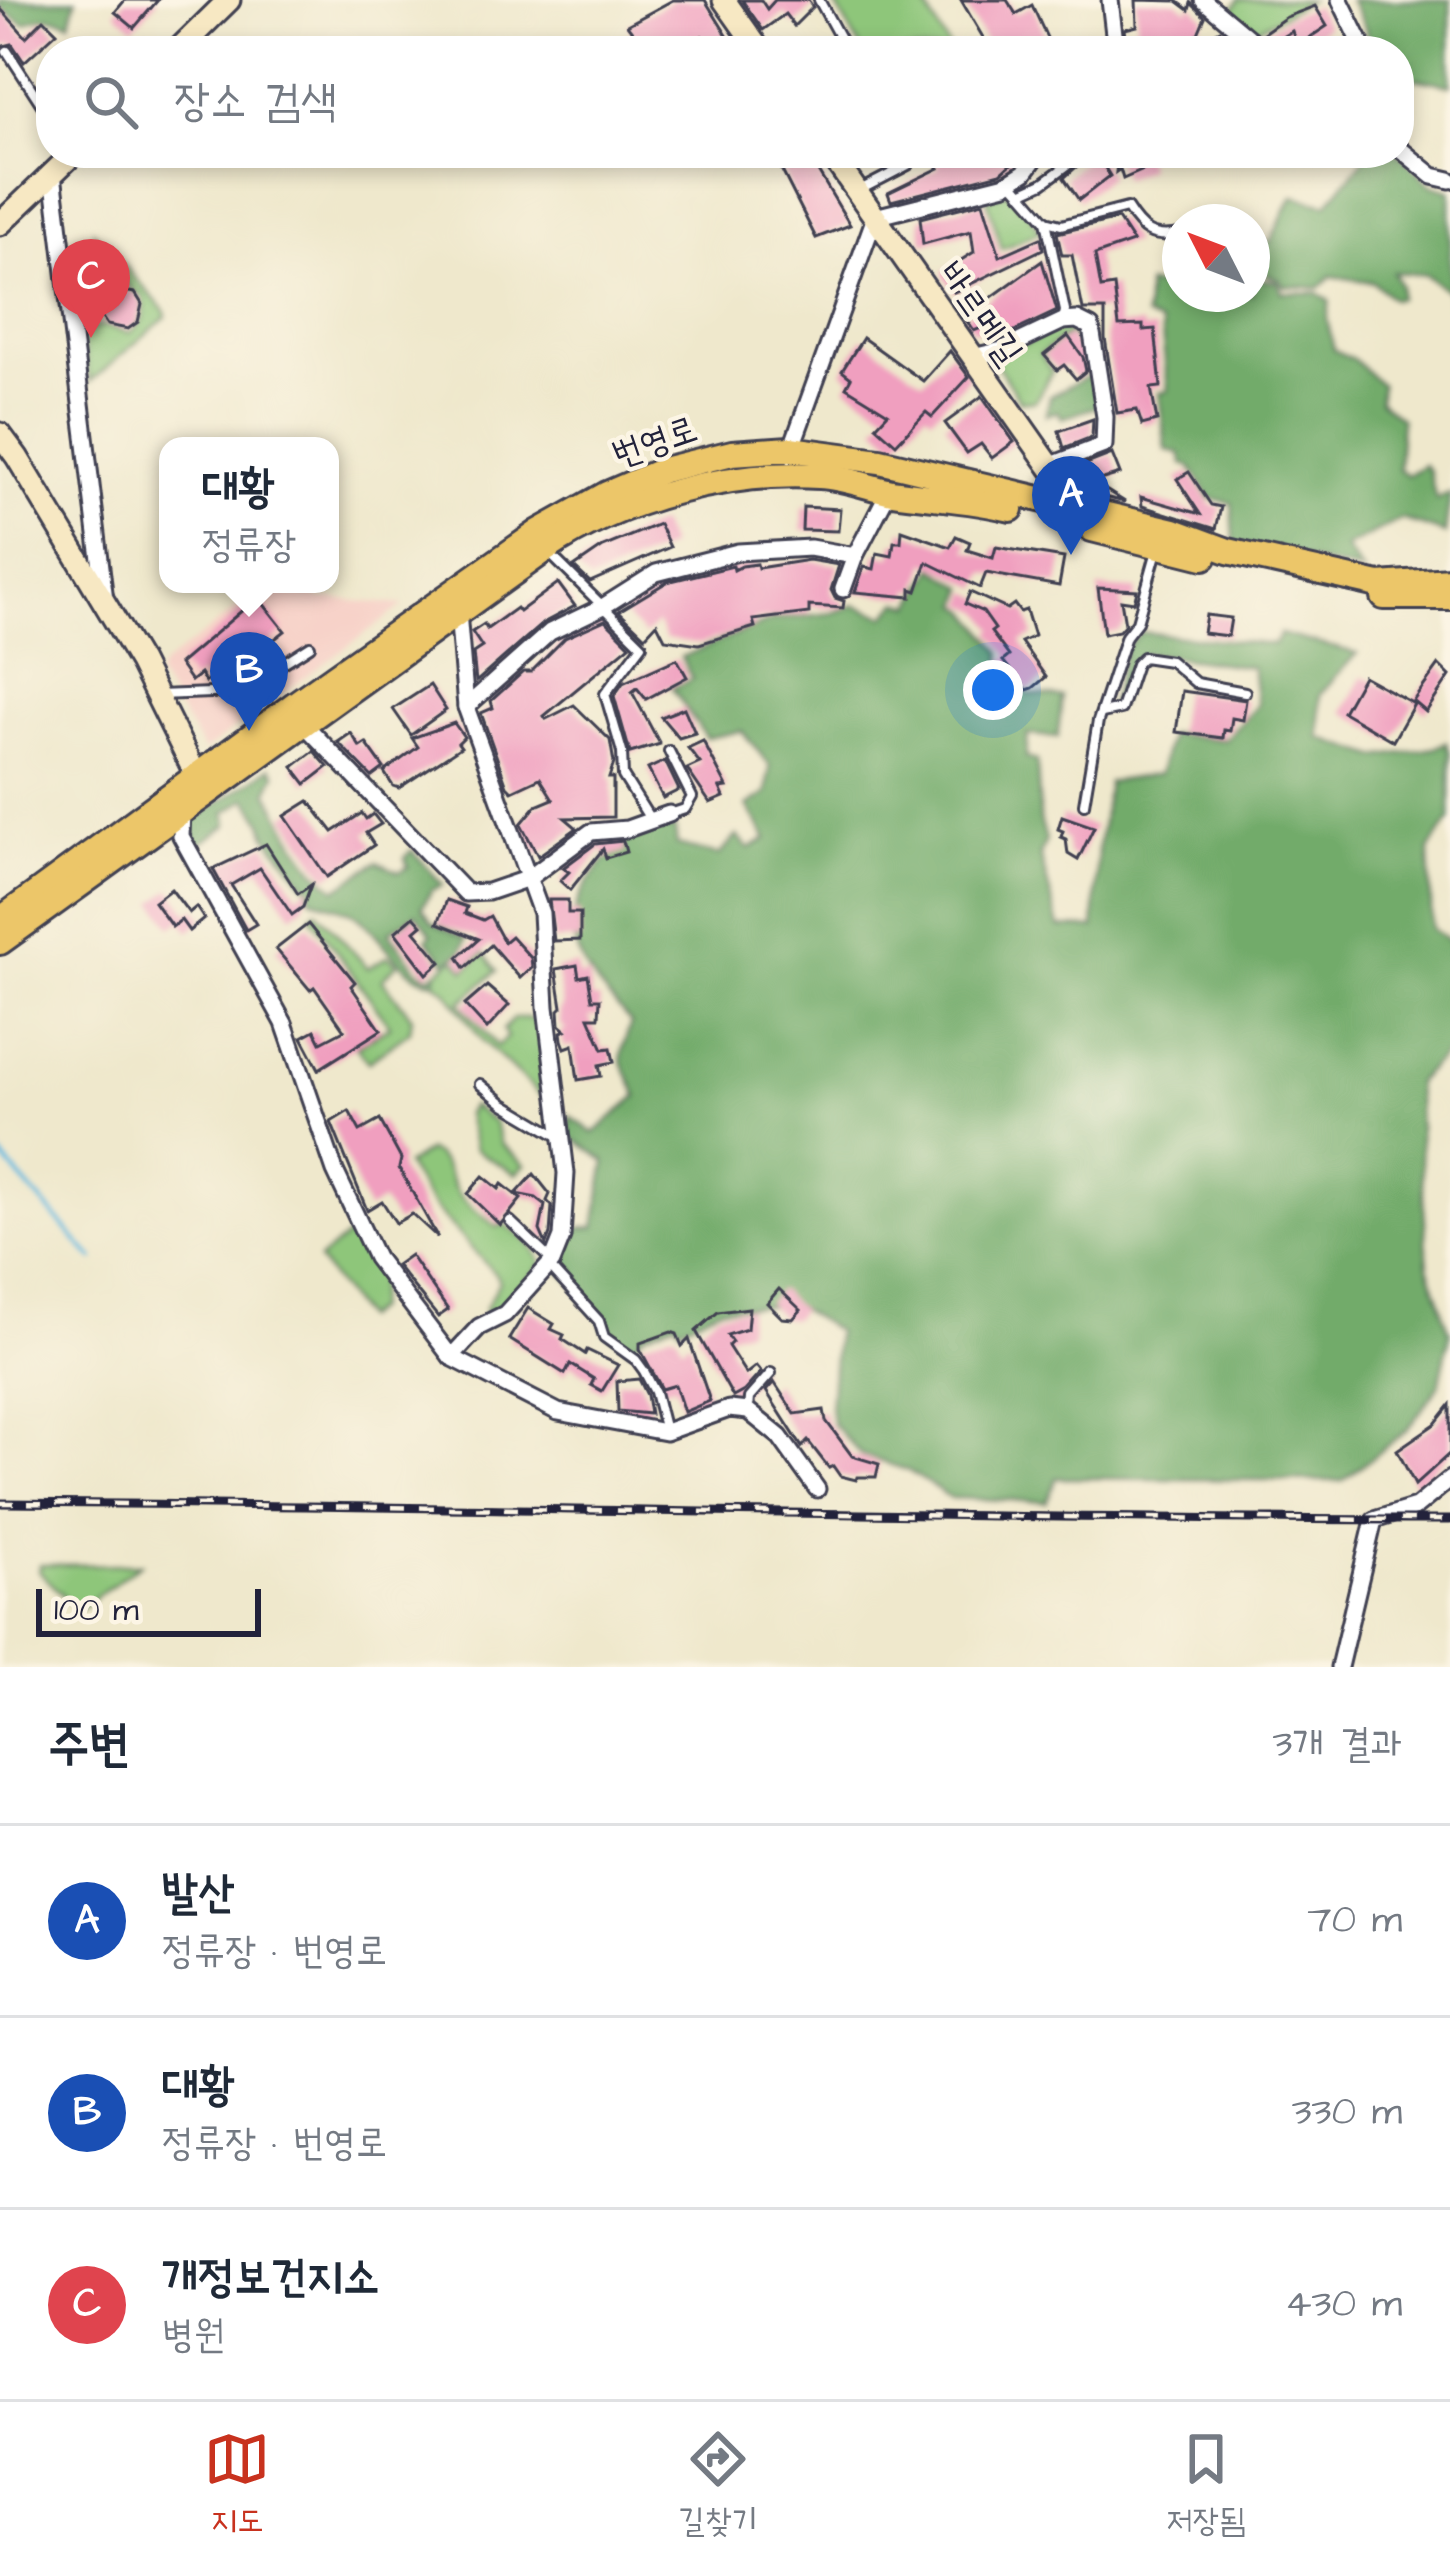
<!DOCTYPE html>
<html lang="ko">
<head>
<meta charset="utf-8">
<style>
  :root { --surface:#fff; --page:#f2f2f3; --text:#1f2937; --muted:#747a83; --line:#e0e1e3; --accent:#c8321e }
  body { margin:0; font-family:"Architects Daughter","Poor Story",sans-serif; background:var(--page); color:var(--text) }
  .compass { position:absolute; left:1162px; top:204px; width:108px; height:108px; border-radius:50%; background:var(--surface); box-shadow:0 6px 18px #0003; rotate:312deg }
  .scale { position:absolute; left:36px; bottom:30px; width:225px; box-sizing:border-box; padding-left:12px; border:6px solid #22223b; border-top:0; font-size:33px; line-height:42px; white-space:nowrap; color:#22223b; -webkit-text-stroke:9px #fcf5e5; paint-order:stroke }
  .you { position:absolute; left:993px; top:690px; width:42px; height:42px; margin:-30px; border:9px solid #fff; border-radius:50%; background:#1a73e8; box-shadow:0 0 0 18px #1a73e833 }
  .badge { display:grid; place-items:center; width:78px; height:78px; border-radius:50%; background:var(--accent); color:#fff; font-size:39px; font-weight:700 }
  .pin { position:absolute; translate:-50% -99px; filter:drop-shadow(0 3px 6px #0008) }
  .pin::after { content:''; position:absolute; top:63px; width:42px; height:36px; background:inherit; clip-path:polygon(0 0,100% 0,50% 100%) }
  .popup { position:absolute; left:159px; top:437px; width:180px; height:156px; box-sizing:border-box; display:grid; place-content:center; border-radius:24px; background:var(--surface); filter:drop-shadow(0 3px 9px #0005); font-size:39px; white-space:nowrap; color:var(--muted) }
  .popup b { font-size:45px; color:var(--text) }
  .popup::after { content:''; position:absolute; left:50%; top:100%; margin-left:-24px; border:24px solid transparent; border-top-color:var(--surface) }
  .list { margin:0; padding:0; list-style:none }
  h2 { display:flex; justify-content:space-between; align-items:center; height:156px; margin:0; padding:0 48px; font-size:51px }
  h2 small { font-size:39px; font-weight:400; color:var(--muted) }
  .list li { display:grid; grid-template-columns:78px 1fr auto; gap:36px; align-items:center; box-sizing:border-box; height:192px; padding:0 48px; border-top:3px solid var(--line) }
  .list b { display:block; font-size:45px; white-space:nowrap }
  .list p { margin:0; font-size:39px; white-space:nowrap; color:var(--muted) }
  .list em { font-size:39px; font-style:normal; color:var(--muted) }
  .icon { flex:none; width:66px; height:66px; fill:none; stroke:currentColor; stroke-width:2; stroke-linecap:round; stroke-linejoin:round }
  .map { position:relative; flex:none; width:1450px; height:1667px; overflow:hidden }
  .search { position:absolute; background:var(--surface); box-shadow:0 6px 18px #0003; left:36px; right:36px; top:36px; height:132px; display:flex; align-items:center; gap:30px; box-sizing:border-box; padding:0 42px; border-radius:48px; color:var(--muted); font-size:45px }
  .sheet { height:732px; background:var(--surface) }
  nav { display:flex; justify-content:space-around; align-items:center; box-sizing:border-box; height:168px; border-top:3px solid var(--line); background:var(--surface); font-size:33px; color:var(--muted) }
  nav a { display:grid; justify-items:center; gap:6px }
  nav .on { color:var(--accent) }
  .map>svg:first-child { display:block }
</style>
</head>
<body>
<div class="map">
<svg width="1450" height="1667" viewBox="0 0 1450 1667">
  <rect width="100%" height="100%" fill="#fcf5e5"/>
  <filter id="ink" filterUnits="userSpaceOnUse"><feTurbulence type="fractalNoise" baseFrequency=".00833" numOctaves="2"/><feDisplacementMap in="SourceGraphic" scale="24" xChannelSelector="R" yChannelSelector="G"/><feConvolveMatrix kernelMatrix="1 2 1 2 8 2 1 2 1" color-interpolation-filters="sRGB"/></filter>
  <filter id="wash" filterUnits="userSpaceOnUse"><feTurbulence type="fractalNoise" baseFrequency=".004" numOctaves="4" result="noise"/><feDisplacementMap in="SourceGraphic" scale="48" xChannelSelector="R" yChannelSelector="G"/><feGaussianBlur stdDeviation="2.7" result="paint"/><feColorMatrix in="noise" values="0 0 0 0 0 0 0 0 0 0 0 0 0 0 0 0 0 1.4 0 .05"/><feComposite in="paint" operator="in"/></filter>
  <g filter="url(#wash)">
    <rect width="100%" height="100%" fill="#efe8cc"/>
    <!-- built -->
    <polygon fill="#f7d1c8" points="269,584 305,584 319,598 404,605 204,751 157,676 163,665"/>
    <!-- green -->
    <g fill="#8ec67a" stroke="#58745a" stroke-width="3">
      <polygon points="833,0 922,0 951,51 862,51"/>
      <polygon points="1239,0 1309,0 1252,32 1231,12"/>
      <polygon points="1007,192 1017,195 1040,231 1002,249 987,199"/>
      <path d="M94,232L165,311L166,317L90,382L81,330L103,326L129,333C144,323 147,315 143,297L109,273L106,254L97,253Z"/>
      <polygon points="1068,325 1083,327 1092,361 1069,333 1040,354 1052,372 1035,401 1020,401 993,358"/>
      <polygon points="316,910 368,968 388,956 397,964 382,979 412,1017 410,1031 368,1062 357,1047 390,1026 311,916"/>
      <polygon points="484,954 497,971 460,1003 497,1046 507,1037 503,1030 514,1018 528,1018 539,1025 551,1106 482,1040 446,990 435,982 437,972 455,958 465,970"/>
      <polygon points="471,1106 494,1122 501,1144 525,1165 516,1174 474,1149 466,1114"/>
      <path d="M428,1151C447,1160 447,1177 457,1192C467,1206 484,1217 497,1227L504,1224C519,1234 535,1246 542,1264L500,1310L487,1314L484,1310L499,1282L496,1275L429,1202L406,1165Z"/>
      <polygon points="353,1232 380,1274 375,1309 363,1319 318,1260"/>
      <polygon points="140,1564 78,1610 39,1571 40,1565"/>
    </g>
    <!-- forest -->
    <g fill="#72ab6a" stroke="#4a6652" stroke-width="3">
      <path d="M0,0H76L70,22C52,16 42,15 25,24L0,8Z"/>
      <polygon points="1349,0 1450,0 1450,85 1399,75 1399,51 1370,51 1365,27"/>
      <polygon points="1369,153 1399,153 1430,184 1450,190 1450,308 1449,292 1426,275 1393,272 1400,286 1399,298 1392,299 1373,282 1331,276 1319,288 1284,286 1281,280 1252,269 1252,242 1270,242 1293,196 1327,204"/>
      <polygon points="1253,278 1278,282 1282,292 1318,293 1330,301 1327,319 1334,350 1353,359 1381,385 1379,401 1401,419 1398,469 1407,475 1424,465 1429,471 1436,500 1450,493 1445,534 1402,519 1345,548 1362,572 1234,543 1232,503 1210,498 1190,466 1183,464 1180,453 1166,450 1159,393 1168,391 1161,324 1145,317 1147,285 1180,288 1180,294 1252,294"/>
      <polygon points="1096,372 1099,406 1062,418 1058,411 1046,415 1050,396"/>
      <path d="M934,568L966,588L961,605L969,610L1002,653L1001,662L1027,694L1062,697L1058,737L1028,735L1026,758L1037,761L1040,820L1046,840L1040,855L1059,927L1094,928L1098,849L1108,782L1159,774L1169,734L1225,740L1257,705L1252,667L1144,653L1133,663L1119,704H1110L1126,647L1141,632L1264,644H1274L1280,634L1357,653L1320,694V738L1377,757L1435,748L1446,742L1450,754V820L1429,850L1432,929L1450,941V1049L1416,1082L1428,1266L1450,1333L1439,1386L1407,1430L1342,1481L1056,1478L1047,1502L951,1498L907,1470L861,1455L832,1423L830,1407L836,1331L793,1305L720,1307L680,1327L675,1321L644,1334L630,1349L606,1332L597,1310L558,1267L570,1228L595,1227L606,1161L569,1136L570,1116L594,1133L638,1096C623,1058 614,1069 631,1023C591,978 548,939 591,878C602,864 608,853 625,847V837L653,827L675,829L677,845L719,855L737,836L749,849L767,839L747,806L767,793L770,766L742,731L706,738L672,688L692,679L681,657L773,620L832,613L855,605L886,616L899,602L913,605Z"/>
      <path d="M271,767L276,774L268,791C286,825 304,865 336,889L377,862L399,872L408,867L405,858L412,850L443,885L432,890L422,907L432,922L466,939L462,951L447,963L427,939L431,934L416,913L389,932L417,969L429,977L437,972L435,982C400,977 382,934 356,915C342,905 325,906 311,897L309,889L267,836L263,822L247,798L226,812L228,825L196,847L187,824Z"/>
    </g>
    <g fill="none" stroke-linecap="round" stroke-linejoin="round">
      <!-- stream -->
      <polyline stroke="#61b9de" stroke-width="4.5" points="0,1155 93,1259"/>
    </g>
    <g id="blocks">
      <!-- building -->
      <g fill="#f09fbf">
        <polygon points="125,0 158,0 134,28 115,12"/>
        <polygon points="673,0 705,0 728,37 710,48 702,36 676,51 647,51 627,25"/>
        <polygon points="742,0 761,0 767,9 775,0 808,0 813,7 794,26 785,14 763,30"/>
        <polygon points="961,0 1007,0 1016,14 1032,5 1053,51 991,51"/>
        <polygon points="1136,0 1177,1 1189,10 1191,3 1205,17 1194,43 1220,30 1239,51 1128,51 1125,29 1137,26"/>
        <polygon points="1315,6 1327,26 1297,46 1292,31 1272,43 1262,34 1286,17"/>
        <polygon points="0,8 26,37 44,19 57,32 24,62 12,44 0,47"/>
        <polygon points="773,153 807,153 850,225 816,238"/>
        <polygon points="930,153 1024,153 1001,173 891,201 888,193 939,168"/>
        <polygon points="1092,153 1096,153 1110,176 1079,200 1064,178"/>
        <polygon points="1118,153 1143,153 1148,168 1123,179 1120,169 1116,172"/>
        <polygon points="983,202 1000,256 1041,238 1043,249 954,292 942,272 974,252 971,231 923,244 920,218"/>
        <polygon points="1118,219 1133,242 1095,255 1101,288 1114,286 1119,326 1143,325 1143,330 1155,329 1161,387 1151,388 1157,421 1142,425 1137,410 1117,413 1105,338 1105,310 1083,310 1072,255 1062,255 1057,233"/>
        <polygon points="1042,261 1057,311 1006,335 1001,320 974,331 964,317"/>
        <polygon points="113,285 116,290 135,293 142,304 138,322 128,329 107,325 92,303 95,292"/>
        <polygon points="1068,336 1083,357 1086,371 1076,379 1064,365 1057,370 1044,355"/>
        <polygon points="863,338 923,381 950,351 969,377 932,417 926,412 896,444 876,426 888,413 846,387 851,378 842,371"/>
        <polygon points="982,396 1014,442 992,458 981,444 967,453 945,423"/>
        <polygon points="1093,419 1092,437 1064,448 1059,431"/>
        <polygon points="1112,454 1120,474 1093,482 1125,502 1087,493 1071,470"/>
        <polygon points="1189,472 1211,505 1221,507 1216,529 1142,506 1141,497 1200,514 1177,479"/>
        <polygon points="803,507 840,509 838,531 802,530"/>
        <polygon points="659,524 670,547 590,582 574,567 603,547"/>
        <polygon points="902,530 950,547 956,536 970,542 967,550 993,558 996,547 1064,558 1059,586 986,573 980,588 927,562 917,591 911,589 911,597 855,592 864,567 874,569 877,553 892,556 894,542 901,542"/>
        <polygon points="809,560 839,565 831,590 835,598 844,601 843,608 809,606 809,613 753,620 755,627 699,644 665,639 657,623 645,636 619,611 667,582 733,566 734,570 742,566 757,564 758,568"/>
        <polygon points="558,583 575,606 543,623 476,682 473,653 482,647 472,632 484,624 487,629 516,608 519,612"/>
        <polygon points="1098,588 1137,590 1134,602 1121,600 1125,624 1119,631 1104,634"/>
        <polygon points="970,592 1007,609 1014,604 1020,612 1026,610 1034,636 1021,642 1046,677 1033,688 1027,690 1003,661 1009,656 991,632 995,629 983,612 965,604"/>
        <polygon points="258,597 285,631 231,673 226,667 205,682 200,674 191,681 179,664"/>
        <polygon points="1206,615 1231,618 1228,636 1203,633"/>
        <polygon points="605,620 630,645 544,716 546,719 574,705 610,740 614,763 609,778 613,778 613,817 565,818 577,828 538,856 521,824 536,806 553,799 540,778 512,791 507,786 481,713 493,708 491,701 523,672 531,672 565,638"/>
        <polygon points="677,659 687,677 646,699 637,688 632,692 660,744 630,753 614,696 623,683"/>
        <polygon points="1439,665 1450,676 1426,712 1413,701"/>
        <polygon points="1363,676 1414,704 1393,741 1343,712"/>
        <polygon points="430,685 446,710 411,735 393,709"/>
        <polygon points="1182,691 1246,700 1243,720 1232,718 1230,731 1224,730 1223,738 1176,732"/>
        <polygon points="684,708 695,733 679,738 661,717"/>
        <polygon points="454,723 464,737 458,743 461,747 399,788 393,786 384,772 418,747 412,738"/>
        <polygon points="351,733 360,747 366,743 384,768 372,777 338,742"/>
        <polygon points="703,741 727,787 720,788 724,797 710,803 687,769 700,763 688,748"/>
        <polygon points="314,751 328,767 306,784 293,767"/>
        <polygon points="665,761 679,790 663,798 648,769"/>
        <polygon points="309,801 333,832 362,813 366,819 373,814 381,824 366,833 374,845 327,877 285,816"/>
        <polygon points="1062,816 1094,827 1078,860 1068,854 1066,839 1061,837 1063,831 1058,829"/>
        <polygon points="623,841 626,852 606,858 603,849 570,890 560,881 569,872 563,868 595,844"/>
        <polygon points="266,844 298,894 311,885 303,907 292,915 260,868 231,885 256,924 246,930 213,869"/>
        <polygon points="171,889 189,913 196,907 204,919 189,931 181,920 172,927 154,902"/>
        <polygon points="447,900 467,907 465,913 483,920 490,916 504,942 511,936 531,958 532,967 520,978 491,945 465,968 458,957 479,939 438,923"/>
        <polygon points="549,900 568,900 568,913 580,913 580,940 554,941"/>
        <polygon points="414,916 422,925 415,931 441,962 427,974 395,932"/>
        <polygon points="308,924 355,982 351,986 381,1030 319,1069 302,1037 315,1030 321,1042 344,1030 314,987 310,990 276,949"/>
        <polygon points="577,965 579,977 588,975 592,999 600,999 599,1017 589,1017 603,1049 611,1048 614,1062 599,1065 601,1076 578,1080 573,1045 565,1048 562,1040 561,1032 566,1030 560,1025 559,1010 562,1007 556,969"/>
        <polygon points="487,986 509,1005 487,1029 465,1005"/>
        <polygon points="349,1111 360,1131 380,1120 401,1159 399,1168 438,1238 412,1214 396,1223 382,1201 367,1210 331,1122"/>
        <polygon points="534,1174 550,1194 547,1201 552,1206 550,1234 546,1244 540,1230 545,1205 536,1198 516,1194"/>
        <polygon points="483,1176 499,1189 502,1184 521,1199 500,1225 468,1194"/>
        <polygon points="410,1255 448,1310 438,1317 396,1265"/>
        <polygon points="779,1289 801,1310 793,1319 782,1318 767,1303"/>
        <polygon points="528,1308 554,1324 551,1329 564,1335 562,1339 585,1354 587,1350 618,1365 602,1391 591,1385 594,1379 570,1364 565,1374 509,1339"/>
        <polygon points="749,1308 747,1329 727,1335 732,1342 728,1346 746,1374 756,1366 761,1372 744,1391 733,1397 696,1331 718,1312"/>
        <polygon points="671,1332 677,1334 682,1346 689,1339 710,1401 684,1412 675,1385 662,1389 640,1349 640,1343"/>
        <polygon points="639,1379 647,1395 650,1414 618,1411 617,1381"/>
        <polygon points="774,1382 795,1414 824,1410 826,1421 852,1456 879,1464 876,1477 857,1477 856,1480 840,1476 833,1466 829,1468 808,1441 802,1447 766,1391"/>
        <polygon points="1450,1405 1450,1453 1415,1485 1397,1450 1435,1424"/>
      </g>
    </g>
  </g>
  <g filter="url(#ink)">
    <use href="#blocks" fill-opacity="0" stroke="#414051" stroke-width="3"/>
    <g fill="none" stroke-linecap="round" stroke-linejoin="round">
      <!-- lane casing -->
      <g stroke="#414051" stroke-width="14">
        <g id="lane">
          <polyline points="819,0 847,51"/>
          <polyline points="7,51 51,119"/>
          <polyline points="1012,182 1046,221 1065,311 1063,320"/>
          <polyline points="858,191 908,165 902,153"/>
          <polyline points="1021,193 1043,183 1084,153"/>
          <path d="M1046,221L1061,225L1127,208C1142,232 1152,239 1180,234"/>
          <polyline points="551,555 642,645 605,694 622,752 623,776 650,819"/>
          <polyline points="158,695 238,692 310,646"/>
          <polyline points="1102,713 1121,709 1136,664 1143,657 1170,661 1196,683 1245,692"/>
          <polyline points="669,751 692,797 685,809 670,814"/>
          <polyline points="1084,804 1098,721 1126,636 1137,622 1158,547"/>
          <polyline points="480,1084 504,1104 558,1136"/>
          <polyline points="510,1221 552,1261"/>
          <polyline points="549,1266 599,1321 604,1337 636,1360 644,1371 655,1392 665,1431"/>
          <polyline points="748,1410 749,1398 771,1373"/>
        </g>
      </g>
      <!-- street casing -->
      <g stroke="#414051" stroke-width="21">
        <g id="street">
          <polyline points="1110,0 1116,51"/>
          <polyline points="1203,0 1264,51"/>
          <polyline points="1340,0 1365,51"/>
          <polyline points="1399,148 1433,176 1450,180"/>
          <polyline points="53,174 105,600"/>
          <polyline points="973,357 1002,350 1063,321 1077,320 1091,327 1105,417 1104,445 1049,466"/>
          <polyline points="789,455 875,217 1006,184 1025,172 1039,153"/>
          <polyline points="843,589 855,556 889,491"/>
          <polyline points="466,707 550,632 604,606 656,573 738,552 810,548 855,556"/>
          <polyline points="304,724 466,893 488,892 529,878 591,832 627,829 669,814"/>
          <polyline points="182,811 181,836 284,1023 335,1171 376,1258 451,1357 558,1412 665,1432 729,1409 748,1411 780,1437 817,1489"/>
          <polyline points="451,1357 479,1327 505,1314 552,1262 562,1237 566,1173 546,1007 541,913 466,707 458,612"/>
          <polyline points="1339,1667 1374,1520 1416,1507 1450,1479"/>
        </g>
      </g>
      <!-- secondary casing -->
      <g stroke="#414051" stroke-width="27">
        <g id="secondary">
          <polyline points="724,0 760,51"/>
          <polyline points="177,51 229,0"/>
          <polyline points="830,153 1080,509"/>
          <polyline points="0,224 74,153"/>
          <polyline points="0,434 17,457 140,662 196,775"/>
        </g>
      </g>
      <!-- primary casing -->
      <g stroke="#414051" stroke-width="30">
        <g id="primary">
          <polyline points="1092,529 1204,557"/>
          <polyline points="1384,597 1450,597"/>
          <polyline points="0,920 295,704 539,532 607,494 663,470 732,453 790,449 880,461 1174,531 1228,551 1379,585 1450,580"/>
          <path d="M0,942L545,550C619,499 730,470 819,476C843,477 868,487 892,492C931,498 973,499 1011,509"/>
        </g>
      </g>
      <!-- lane -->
      <use href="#lane" stroke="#fff" stroke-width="8"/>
      <!-- street -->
      <use href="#street" stroke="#fff" stroke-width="15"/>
      <!-- secondary -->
      <use href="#secondary" stroke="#f7e8c3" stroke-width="21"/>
      <!-- primary -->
      <use href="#primary" stroke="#ecc669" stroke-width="24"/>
      <!-- rail casing -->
      <g stroke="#22223b" stroke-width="9">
        <path id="rail" d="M0,1503C483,1506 967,1519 1450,1520"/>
      </g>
      <!-- rail -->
      <use href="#rail" stroke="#fcf5e5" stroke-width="4.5" stroke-dasharray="14" stroke-linecap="butt"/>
    </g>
  </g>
  <g text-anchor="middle" stroke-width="9" stroke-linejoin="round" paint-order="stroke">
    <!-- street labels -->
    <g font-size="36" fill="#22223b" stroke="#fcf5e5">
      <text transform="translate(982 312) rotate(55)" y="13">바르메길</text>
      <text transform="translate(654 440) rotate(-19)" y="13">번영로</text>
    </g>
  </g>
</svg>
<svg class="compass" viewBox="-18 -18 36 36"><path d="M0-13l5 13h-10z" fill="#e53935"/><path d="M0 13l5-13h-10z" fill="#747a83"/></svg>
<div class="scale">100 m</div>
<div class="you"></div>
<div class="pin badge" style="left:1071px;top:555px;background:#1a4fb4">A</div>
<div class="pin badge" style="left:249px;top:731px;background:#1a4fb4">B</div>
<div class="popup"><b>대황</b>정류장</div>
<div class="pin badge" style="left:91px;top:338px;background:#e0444e">C</div>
<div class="search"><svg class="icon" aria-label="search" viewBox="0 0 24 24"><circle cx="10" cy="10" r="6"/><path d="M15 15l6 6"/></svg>장소 검색</div>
</div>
<section class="sheet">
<h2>주변<small>3개 결과</small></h2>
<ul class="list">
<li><span class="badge" style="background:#1a4fb4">A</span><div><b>발산</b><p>정류장 · 번영로</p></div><em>70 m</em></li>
<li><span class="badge" style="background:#1a4fb4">B</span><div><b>대황</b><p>정류장 · 번영로</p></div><em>330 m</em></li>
<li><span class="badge" style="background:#e0444e">C</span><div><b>개정보건지소</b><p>병원</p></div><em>430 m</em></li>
</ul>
</section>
<nav>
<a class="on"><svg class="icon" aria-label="map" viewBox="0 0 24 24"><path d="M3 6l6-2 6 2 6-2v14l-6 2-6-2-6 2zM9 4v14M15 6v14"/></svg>지도</a>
<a><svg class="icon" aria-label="directions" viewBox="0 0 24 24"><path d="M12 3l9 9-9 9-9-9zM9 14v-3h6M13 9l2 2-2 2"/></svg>길찾기</a>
<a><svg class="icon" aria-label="saved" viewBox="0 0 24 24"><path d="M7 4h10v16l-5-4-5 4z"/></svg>저장됨</a>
</nav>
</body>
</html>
